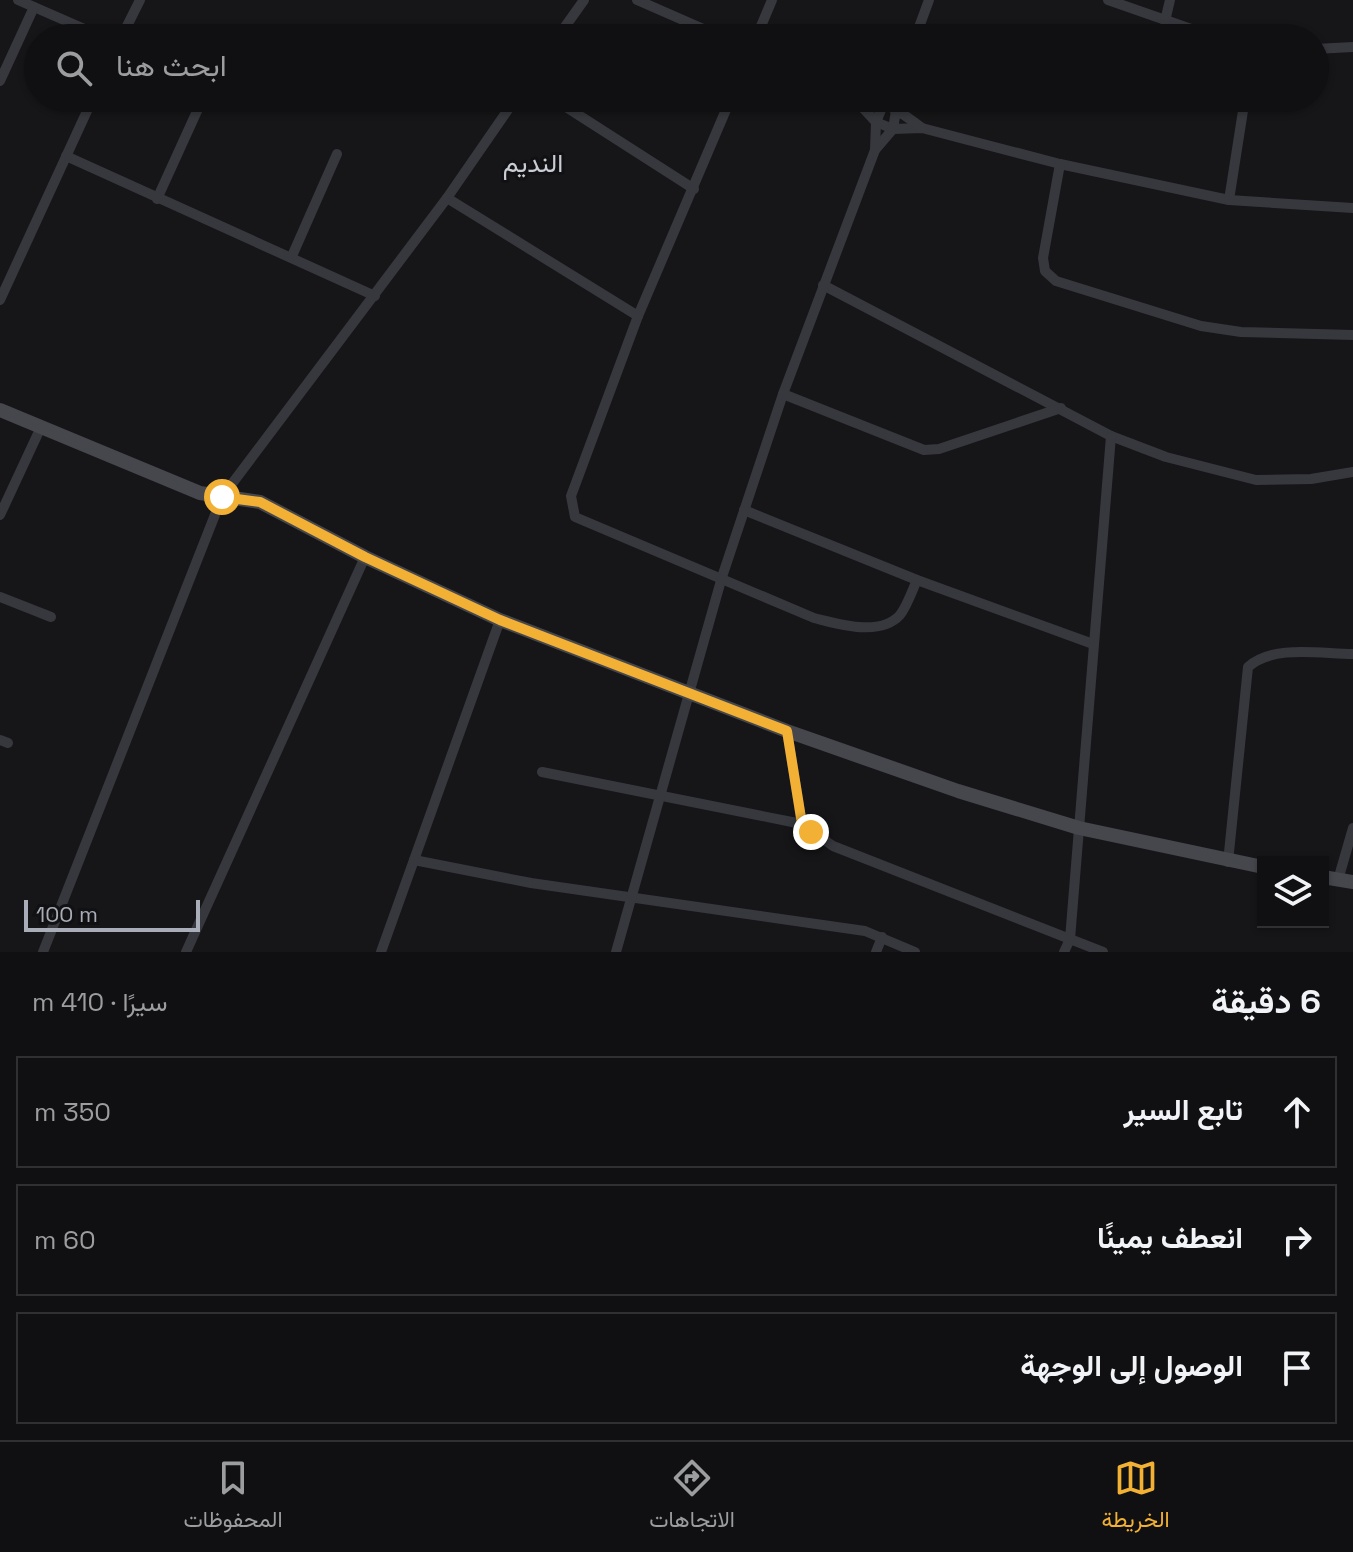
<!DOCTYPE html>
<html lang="ar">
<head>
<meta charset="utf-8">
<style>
  :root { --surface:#101012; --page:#1e1e20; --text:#f1f3f6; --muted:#9c9d9f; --line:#303032; --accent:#f2b134 }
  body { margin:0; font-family:"Space Grotesk",Vazirmatn,sans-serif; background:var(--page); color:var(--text); direction:rtl }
  .controls { position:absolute; right:24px; bottom:24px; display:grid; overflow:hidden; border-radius:0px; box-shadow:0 2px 6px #0004 }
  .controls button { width:72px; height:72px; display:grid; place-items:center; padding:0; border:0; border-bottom:2px solid var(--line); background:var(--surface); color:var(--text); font:40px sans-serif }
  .scale { position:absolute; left:24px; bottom:20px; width:176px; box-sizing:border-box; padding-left:8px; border:4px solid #a8adb8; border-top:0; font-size:22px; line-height:28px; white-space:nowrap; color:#a8adb8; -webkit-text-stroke:6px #111113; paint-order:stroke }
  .stop { position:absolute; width:24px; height:24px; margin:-18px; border:6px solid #f2b134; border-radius:50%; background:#fff }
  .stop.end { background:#f2b134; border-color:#fff; box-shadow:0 2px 8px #0008 }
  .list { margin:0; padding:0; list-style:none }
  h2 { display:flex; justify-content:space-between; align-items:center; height:104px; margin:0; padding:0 32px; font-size:34px }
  h2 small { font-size:26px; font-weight:400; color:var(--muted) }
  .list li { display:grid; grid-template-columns:52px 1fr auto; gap:24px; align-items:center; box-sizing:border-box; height:112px; margin:0 16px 16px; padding:0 16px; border:2px solid var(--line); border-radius:0px }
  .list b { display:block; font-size:30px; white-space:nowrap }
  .list em { font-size:26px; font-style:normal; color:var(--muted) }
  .icon { flex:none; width:44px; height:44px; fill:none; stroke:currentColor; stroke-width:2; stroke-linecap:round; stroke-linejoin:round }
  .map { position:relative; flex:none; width:1353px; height:952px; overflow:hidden; direction:ltr }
  .search { position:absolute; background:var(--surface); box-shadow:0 2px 6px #0004; left:24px; right:24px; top:24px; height:88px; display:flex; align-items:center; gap:20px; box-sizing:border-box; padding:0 28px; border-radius:44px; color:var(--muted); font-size:30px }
  .sheet { height:488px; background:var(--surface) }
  nav { display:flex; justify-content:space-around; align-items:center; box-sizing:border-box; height:112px; border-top:2px solid var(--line); background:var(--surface); font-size:22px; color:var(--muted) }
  nav a { display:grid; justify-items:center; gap:4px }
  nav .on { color:var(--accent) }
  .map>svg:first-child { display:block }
</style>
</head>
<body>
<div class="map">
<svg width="1353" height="952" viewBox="0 0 1353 952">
  <rect width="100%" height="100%" fill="#161618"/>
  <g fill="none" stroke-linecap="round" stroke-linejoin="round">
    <!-- street -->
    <g stroke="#37383d" stroke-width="10">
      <polyline points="18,0 105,38"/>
      <polyline points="637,0 724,38"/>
      <polyline points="1108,0 1217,38"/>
      <polyline points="1165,21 1170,0"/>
      <polyline points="121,38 140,0"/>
      <polyline points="557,38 584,0"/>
      <polyline points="756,38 772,0"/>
      <polyline points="915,38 929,0"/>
      <polyline points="1315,49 1353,47"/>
      <polyline points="0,81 34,7"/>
      <polyline points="552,98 694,189"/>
      <path d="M731,98L638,316L571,496L575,517L814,618C839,624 880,637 900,615C907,606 912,591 917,580"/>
      <polyline points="854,98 876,122 893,129 922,128 1060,164 1229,200 1353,208"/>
      <path d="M861,98C887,102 901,112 922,128"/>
      <polyline points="875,150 893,129 898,98"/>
      <polyline points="66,156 375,296"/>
      <polyline points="1060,164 1043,258 1045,271 1056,281 1201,326 1241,332 1353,335"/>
      <polyline points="447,198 638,316"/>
      <polyline points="157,199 203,98"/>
      <polyline points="1229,200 1245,98"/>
      <polyline points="292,256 337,154"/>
      <polyline points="823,285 1111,436 1166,457 1256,480 1311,479 1353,472"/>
      <polyline points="0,300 93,98"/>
      <polyline points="783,394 924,450 939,449 1061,408"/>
      <polyline points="744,510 917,580 1093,644"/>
      <polyline points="0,515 41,427"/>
      <polyline points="0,597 51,617"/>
      <polyline points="0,740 8,743"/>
      <polyline points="542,772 802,824 787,731"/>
      <polyline points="802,824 833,846 1103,952"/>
      <polyline points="414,860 531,883 865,931 915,952"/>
      <path d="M1228,862L1248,667C1274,644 1321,654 1353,654"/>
      <polyline points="1338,880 1353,828"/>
      <polyline points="43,952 222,497 447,198 516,98"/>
      <polyline points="186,952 365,557"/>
      <polyline points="381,952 500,620"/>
      <polyline points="616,952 722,577 783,394 875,150 876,122 886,98"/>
      <polyline points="876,952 882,937"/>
      <polyline points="1064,952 1070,939 1111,436"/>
    </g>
    <!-- secondary -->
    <g stroke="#45474d" stroke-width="14">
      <polyline points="0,410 200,493 260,502 365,557 500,620 787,731 958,791 1079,828 1263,867"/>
      <polyline points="1323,877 1353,882"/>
    </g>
  </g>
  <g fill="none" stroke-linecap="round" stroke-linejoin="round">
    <!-- route -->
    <polyline stroke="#f2b134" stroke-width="10" points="222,497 260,502 365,557 500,620 787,731 802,824 811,832"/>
  </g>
  <g text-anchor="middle" stroke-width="6" stroke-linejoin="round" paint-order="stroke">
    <!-- neighbourhood labels -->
    <g font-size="26" fill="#c9ccd4" stroke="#111113">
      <text x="533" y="172">النديم</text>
    </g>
  </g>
</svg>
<div class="controls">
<button><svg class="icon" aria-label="layers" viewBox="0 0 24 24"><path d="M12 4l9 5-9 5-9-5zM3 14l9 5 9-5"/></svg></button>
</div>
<div class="scale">100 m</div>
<div class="stop" style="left:222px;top:497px"></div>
<div class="stop end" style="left:811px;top:832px"></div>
<div class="search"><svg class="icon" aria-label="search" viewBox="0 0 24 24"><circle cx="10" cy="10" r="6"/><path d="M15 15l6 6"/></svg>ابحث هنا</div>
</div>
<section class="sheet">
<h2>6 دقيقة<small>سيرًا · 410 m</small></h2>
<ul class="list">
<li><svg class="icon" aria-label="ahead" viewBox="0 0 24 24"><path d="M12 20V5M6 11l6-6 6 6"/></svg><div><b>تابع السير</b></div><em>350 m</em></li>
<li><svg class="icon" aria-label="right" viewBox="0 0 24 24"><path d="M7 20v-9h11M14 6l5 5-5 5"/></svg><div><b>انعطف يمينًا</b></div><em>60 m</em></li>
<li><svg class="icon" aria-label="arrive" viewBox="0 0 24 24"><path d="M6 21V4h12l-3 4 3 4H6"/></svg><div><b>الوصول إلى الوجهة</b></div></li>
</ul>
</section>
<nav>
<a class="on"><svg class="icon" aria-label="map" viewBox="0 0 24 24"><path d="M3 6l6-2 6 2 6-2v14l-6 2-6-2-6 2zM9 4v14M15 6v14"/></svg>الخريطة</a>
<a><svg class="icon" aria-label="directions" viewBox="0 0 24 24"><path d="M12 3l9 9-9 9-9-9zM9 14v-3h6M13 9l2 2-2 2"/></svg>الاتجاهات</a>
<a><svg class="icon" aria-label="saved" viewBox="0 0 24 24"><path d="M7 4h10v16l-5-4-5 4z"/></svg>المحفوظات</a>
</nav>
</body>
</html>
